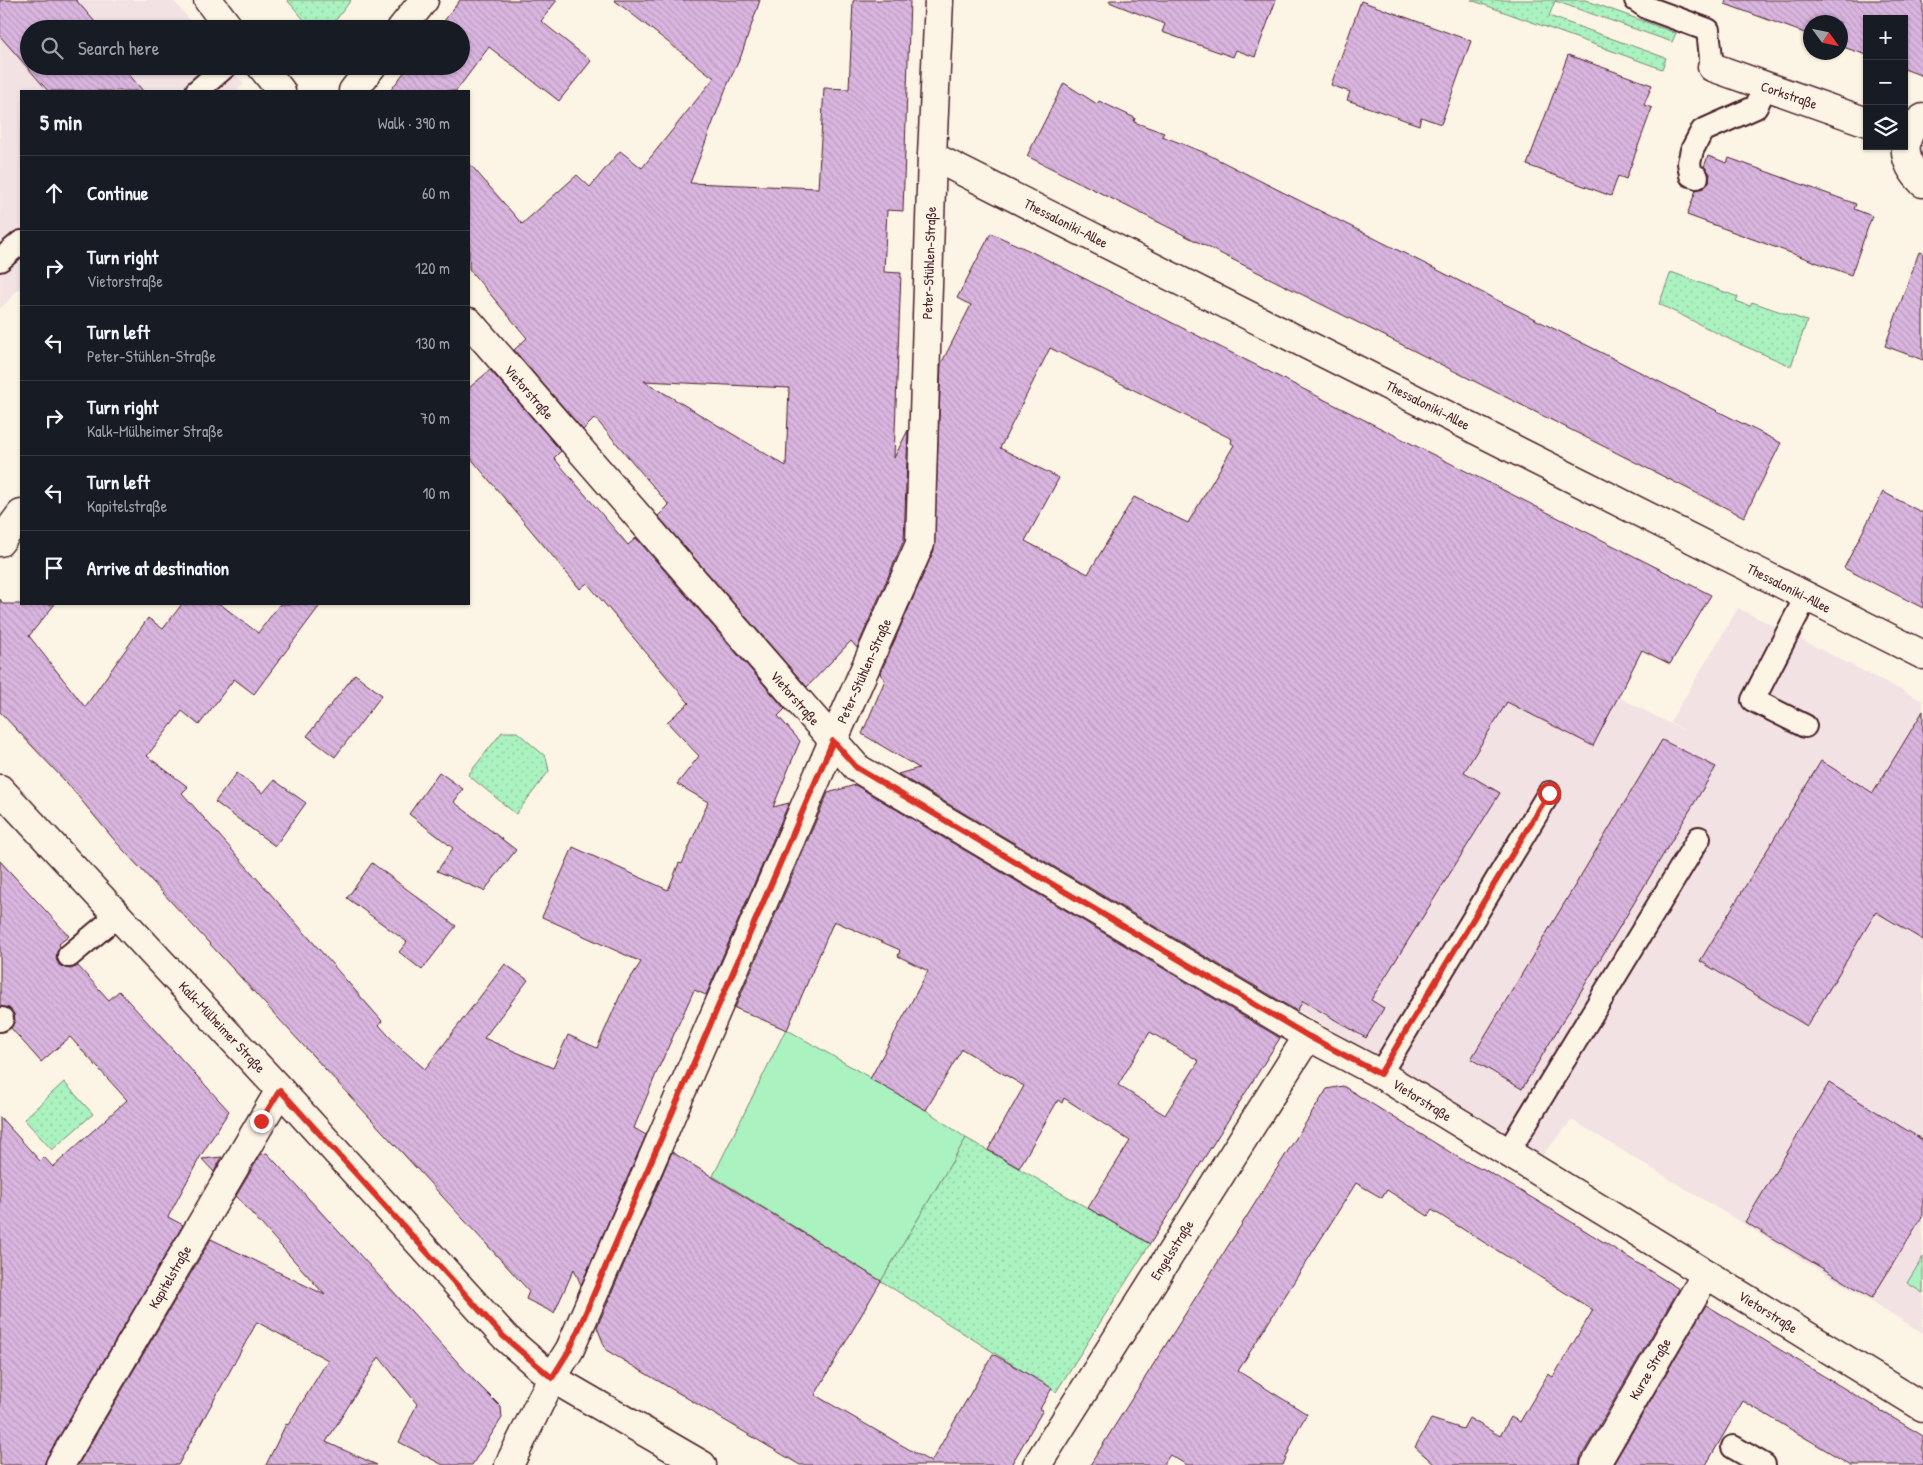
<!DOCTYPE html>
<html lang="en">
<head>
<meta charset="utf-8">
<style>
  :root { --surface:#171b24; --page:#20242c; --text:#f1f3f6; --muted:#9ea1a6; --line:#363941 }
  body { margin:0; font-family:"Patrick Hand",sans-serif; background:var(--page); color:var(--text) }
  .controls { position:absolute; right:15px; top:15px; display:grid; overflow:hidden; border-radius:0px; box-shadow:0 1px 4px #0004 }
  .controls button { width:45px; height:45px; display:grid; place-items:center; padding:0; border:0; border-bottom:1px solid var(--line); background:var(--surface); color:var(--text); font:25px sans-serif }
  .compass { position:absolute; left:1803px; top:15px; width:45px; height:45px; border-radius:50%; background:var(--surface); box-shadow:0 1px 4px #0004; rotate:123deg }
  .stop { position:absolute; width:15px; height:15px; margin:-11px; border:4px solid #d93025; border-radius:50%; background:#fff }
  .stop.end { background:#d93025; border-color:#fff; box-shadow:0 1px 5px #0008 }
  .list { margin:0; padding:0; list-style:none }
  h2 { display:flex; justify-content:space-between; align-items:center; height:65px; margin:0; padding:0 20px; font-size:21px }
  h2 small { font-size:16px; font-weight:400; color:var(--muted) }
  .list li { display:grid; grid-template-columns:32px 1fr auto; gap:15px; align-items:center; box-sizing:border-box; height:75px; padding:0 20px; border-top:1px solid var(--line) }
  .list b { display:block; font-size:19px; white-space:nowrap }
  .list p { margin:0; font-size:16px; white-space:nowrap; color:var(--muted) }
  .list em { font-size:16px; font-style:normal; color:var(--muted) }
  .icon { flex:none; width:28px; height:28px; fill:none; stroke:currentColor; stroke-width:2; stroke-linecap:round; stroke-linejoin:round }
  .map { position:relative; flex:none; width:1923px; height:1465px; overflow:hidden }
  .search { position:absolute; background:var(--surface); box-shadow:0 1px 4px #0004; left:20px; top:20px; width:450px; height:55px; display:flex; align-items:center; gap:12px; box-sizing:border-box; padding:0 18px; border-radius:28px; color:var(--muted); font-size:19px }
  .panel { position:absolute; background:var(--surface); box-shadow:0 1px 4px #0004; left:20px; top:90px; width:450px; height:515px; border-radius:0px }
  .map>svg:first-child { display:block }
</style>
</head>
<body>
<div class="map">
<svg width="1923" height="1465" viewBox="0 0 1923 1465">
  <defs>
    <pattern id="green-dots" width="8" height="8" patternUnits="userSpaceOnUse" patternTransform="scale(1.25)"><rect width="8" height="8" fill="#aaf2bf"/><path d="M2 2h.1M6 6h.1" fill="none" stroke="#94cfa4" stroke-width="1.8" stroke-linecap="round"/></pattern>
    <pattern id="building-back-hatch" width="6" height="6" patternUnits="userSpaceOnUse" patternTransform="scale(1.25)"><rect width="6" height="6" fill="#d9b5df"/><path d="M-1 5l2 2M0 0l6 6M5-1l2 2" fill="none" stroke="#bc9bc0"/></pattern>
  </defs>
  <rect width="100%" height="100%" fill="#fcf5e5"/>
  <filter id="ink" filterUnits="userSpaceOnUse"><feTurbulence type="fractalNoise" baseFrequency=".02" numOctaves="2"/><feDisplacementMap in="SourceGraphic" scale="10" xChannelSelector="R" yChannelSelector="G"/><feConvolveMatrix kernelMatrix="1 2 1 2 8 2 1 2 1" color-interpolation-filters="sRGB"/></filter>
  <g filter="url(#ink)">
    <!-- built -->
    <g fill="#f2e2e3">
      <polygon points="44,0 173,0 197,29 29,29 29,66 229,66 244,84 235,91 21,91 21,287 0,309 0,37"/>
      <polygon points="1207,488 1691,734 1670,722 1738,608 1923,701 1923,1333 1572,1120 1541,1157 1001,830"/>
    </g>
    <!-- green -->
    <g fill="url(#green-dots)" stroke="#7a8875">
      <polygon points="287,0 351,0 329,29 312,29"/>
      <polygon points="1471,0 1585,0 1676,33 1672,42 1555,1 1549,16 1666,58 1662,69"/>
      <polygon points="1671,272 1738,297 1736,301 1750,306 1752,302 1807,321 1791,366 1735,342 1659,304"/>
      <polygon points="502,732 517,732 546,757 549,771 516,814 468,775"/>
      <polygon points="64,1082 93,1114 52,1150 24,1119"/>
      <polygon points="966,1138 1150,1244 1056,1392 881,1281"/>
    </g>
    <!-- pitch -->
    <g fill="#aaf2bf" stroke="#7a8875">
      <polygon points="786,1029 926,1110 966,1138 881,1281 713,1176"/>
      <polygon points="1923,1257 1923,1293 1907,1283"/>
    </g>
    <!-- building -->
    <g fill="url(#building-back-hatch)" stroke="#4a1f2b" fill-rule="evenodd">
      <polygon points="0,0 76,0 101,29 29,29 29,66 131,66 126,71 143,91 48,91 0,36"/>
      <polygon points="460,0 557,0 541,21 591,61 559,101 489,47 456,91 390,91 409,66 461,66 461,29 438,29"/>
      <path d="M614,0H760L741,56L726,88L690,183L818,188L824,88L849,89L853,1L855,0H910L903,211L887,210L884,272L901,273L894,458L908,430L904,540L857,648L851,641L807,687L658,516L669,505L595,418L583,430L514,350L527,338L469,269V163L522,224L577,175L590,187L620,151L642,168L714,78ZM644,381L789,388L786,466Z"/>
      <polygon points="1110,0 1276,0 1255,57 1236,50 1233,57 1162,32 1165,24 1109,2"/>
      <polygon points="1726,0 1923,0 1923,76 1904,69 1904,19 1867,19 1867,55 1840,46 1840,22 1810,22 1810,35 1725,4"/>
      <polygon points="1361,1 1471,41 1441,124 1421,117 1419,125 1347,100 1350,92 1331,85"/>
      <polygon points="1568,55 1652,85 1644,105 1652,108 1626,179 1618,176 1611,196 1527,165"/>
      <polygon points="1064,83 1097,104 1099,101 1135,118 1134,122 1164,133 1162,136 1203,152 1781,443 1744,517 1027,156"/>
      <polygon points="1708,156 1727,163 1729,158 1856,204 1854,209 1872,216 1851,275 1687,215 1696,190 1705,187 1709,182 1710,174 1704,167"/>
      <path d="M991,233L1030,251L1711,595L1670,664L1642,650L1593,746L1507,702L1464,772L1500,793L1371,1000L1384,1008L1366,1038L1303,1001L1297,1011L898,774L919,768L862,734L885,680L880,674L934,550L941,364L971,305L957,298ZM1050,348L1232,439L1231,443L1234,445L1188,523L1134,497L1088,574L1025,541L1059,478L1000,448Z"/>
      <polygon points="1919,252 1923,253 1923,360 1885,346"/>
      <polygon points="490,370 561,451 554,458 628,545 636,538 785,709 778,716 800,741 773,807 789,803 706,995 694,990 656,1074 634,1128 646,1135 581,1285 574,1269 554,1313 526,1299 529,1291 511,1271 116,842 67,783 0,712 0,599 3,604 55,604 29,636 85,707 148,618 163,629 182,604 220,604 258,633 280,604 321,604 254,694 234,679 199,725 182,711 147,756 188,787 182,793 382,1021 379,1025 397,1045 425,1069 505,964 528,980 484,1038 553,1068 568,1035 597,1048 622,991 641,962 542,917 573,847 668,890 679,863 682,864 708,802 677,784 699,756 667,722 689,703 587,583 580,589 469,456 469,388"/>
      <polygon points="1883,492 1923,513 1923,608 1844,568"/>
      <polygon points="355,674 382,695 335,757 307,736"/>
      <polygon points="1923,711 1923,940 1876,912 1807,1026 1700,961 1821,761 1873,793"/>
      <polygon points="1662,740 1716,767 1522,1089 1471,1059"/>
      <polygon points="439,772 463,789 454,802 516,850 484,891 437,871 453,848 409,814"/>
      <polygon points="237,773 263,793 274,780 306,803 275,846 215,802"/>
      <path d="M855,785L1280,1038L1150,1244L1088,1208L1130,1141L1064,1098L1062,1103L1058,1100L1019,1168L988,1150L1024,1086L962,1049L926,1110L870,1079L928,971L898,956L900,950L834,921L787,1030L735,1008L828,793ZM1150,1032L1199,1061L1165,1115L1118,1085Z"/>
      <polygon points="0,861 69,936 59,944 60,946 57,952 56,959 59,965 65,968 71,969 78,966 109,1000 119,991 229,1111 200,1157 168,1217 183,1225 47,1457 44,1465 0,1465 0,1117 40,1161 44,1157 53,1167 127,1100 70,1037 41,1062 11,1028 15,1020 14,1014 9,1008 0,1006"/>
      <polygon points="372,863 456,926 422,970 399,952 407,942 347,898"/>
      <polygon points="1829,1083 1923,1140 1923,1215 1872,1298 1745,1222"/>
      <polygon points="1343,1086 1461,1159 1481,1169 1482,1168 1549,1208 1679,1289 1581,1457 1579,1465 1435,1465 1415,1447 1431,1419 1463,1429 1469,1418 1500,1436 1511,1417 1520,1422 1548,1374 1553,1377 1593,1310 1432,1210 1428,1216 1387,1190 1382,1198 1356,1183 1238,1371 1307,1414 1298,1429 1283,1465 1187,1465 1170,1455 1163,1465 1090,1465 1327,1089"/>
      <polygon points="672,1152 881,1281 815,1395 931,1462 993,1354 1052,1388 1040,1409 1043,1410 1011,1465 800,1465 606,1350 597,1327"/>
      <polygon points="267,1153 473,1379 501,1407 502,1418 472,1465 443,1465 399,1442 417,1404 379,1357 326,1442 377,1465 266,1465 286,1424 288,1425 328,1360 257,1322 178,1465 78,1465 211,1239 325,1295 236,1196 261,1154"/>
      <polygon points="222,1157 214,1172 202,1159"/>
      <polygon points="1706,1305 1923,1436 1923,1465 1851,1465 1743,1401 1706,1465 1613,1465"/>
    </g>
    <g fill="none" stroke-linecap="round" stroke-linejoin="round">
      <!-- service casing -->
      <g stroke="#4a1f2b" stroke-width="26">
        <g id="service">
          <polyline points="1636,0 1648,8 1708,30 1712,67"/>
          <polyline points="197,91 226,66"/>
          <polyline points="1697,177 1691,175 1689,163 1692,150 1702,131 1756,107 1765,87"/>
          <polyline points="0,260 21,242"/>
          <polyline points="1805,726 1753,700 1806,597"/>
          <polyline points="69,956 118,915"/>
          <polyline points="0,1020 2,1019"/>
          <polyline points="1380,1074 1549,793"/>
          <polyline points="1508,1152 1699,838"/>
          <polyline points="1733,1447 1764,1465"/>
        </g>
      </g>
      <!-- minor casing -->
      <g stroke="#4a1f2b" stroke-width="31">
        <g id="minor">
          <polyline points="208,0 230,29"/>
          <polyline points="401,29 424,0"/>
          <polyline points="261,66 281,91"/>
          <polyline points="1712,67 1867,122"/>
          <polyline points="353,91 372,66"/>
          <path d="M1923,118C1897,136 1903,164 1923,183"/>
          <polyline points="932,156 1923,655"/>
          <polyline points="469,322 857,768 1308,1036 1380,1074 1923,1407"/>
          <polyline points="0,542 21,514"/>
          <polyline points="0,789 280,1090 506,1338 552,1378 702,1465"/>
          <polyline points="60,1465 280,1090"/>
          <polyline points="509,1465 552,1378 570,1349 833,741 920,544 932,156 939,0"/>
          <polyline points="1037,1465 1308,1036"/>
          <polyline points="1595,1465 1706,1274"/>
        </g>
      </g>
      <!-- service -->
      <use href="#service" stroke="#fcf5e5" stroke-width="22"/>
      <!-- minor -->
      <use href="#minor" stroke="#fcf5e5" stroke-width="28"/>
    </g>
  </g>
  <g fill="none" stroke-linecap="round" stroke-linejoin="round" filter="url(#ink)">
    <!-- route -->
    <polyline stroke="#d93025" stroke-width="6" points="261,1121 280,1090 503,1336 552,1378 570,1349 833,741 857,768 1308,1036 1380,1074 1549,793"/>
  </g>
  <g text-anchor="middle" stroke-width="4" stroke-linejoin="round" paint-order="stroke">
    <!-- street labels -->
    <g font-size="14" fill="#4a1f2b" stroke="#fcf5e5">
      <text transform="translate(1789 95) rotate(19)" y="5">Corkstraße</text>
      <text transform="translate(1066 223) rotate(27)" y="5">Thessaloniki-Allee</text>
      <text transform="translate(929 263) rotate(-88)" y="5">Peter-Stühlen-Straße</text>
      <text transform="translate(529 392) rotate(49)" y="5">Vietorstraße</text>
      <text transform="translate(1428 405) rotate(27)" y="5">Thessaloniki-Allee</text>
      <text transform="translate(1789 588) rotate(27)" y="5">Thessaloniki-Allee</text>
      <text transform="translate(864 671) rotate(-66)" y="5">Peter-Stühlen-Straße</text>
      <text transform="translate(795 698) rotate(49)" y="5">Vietorstraße</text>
      <text transform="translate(222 1027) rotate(47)" y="5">Kalk-Mülheimer Straße</text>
      <text transform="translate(1422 1100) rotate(32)" y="5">Vietorstraße</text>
      <text transform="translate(1172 1250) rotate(-58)" y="5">Engelsstraße</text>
      <text transform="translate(170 1277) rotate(-60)" y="5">Kapitelstraße</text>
      <text transform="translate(1768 1312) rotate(32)" y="5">Vietorstraße</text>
      <text transform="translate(1650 1369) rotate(-60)" y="5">Kurze Straße</text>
    </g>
  </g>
</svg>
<div class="controls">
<button>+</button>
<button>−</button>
<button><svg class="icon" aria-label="layers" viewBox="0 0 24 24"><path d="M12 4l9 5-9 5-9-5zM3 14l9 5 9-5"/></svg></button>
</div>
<svg class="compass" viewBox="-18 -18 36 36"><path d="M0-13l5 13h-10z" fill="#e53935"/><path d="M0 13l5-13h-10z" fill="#9ea1a6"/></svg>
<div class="stop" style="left:1549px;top:793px"></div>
<div class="stop end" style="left:261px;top:1121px"></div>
<div class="search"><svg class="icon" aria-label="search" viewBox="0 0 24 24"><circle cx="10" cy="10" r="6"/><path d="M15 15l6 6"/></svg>Search here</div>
<section class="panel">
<h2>5 min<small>Walk · 390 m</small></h2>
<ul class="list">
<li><svg class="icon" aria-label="ahead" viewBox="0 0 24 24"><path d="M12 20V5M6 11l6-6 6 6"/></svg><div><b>Continue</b></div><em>60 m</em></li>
<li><svg class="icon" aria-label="right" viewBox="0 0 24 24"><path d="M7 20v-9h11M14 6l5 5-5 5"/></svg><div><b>Turn right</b><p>Vietorstraße</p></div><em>120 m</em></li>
<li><svg class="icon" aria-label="left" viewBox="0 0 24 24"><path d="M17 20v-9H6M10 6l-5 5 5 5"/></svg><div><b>Turn left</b><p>Peter-Stühlen-Straße</p></div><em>130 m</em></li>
<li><svg class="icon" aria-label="right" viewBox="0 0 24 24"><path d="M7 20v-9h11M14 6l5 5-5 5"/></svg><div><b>Turn right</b><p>Kalk-Mülheimer Straße</p></div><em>70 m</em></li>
<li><svg class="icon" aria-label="left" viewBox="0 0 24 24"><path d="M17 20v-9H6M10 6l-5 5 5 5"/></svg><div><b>Turn left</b><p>Kapitelstraße</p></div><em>10 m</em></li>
<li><svg class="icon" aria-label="arrive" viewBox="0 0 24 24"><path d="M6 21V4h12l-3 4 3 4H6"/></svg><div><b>Arrive at destination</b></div></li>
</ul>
</section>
</div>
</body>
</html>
